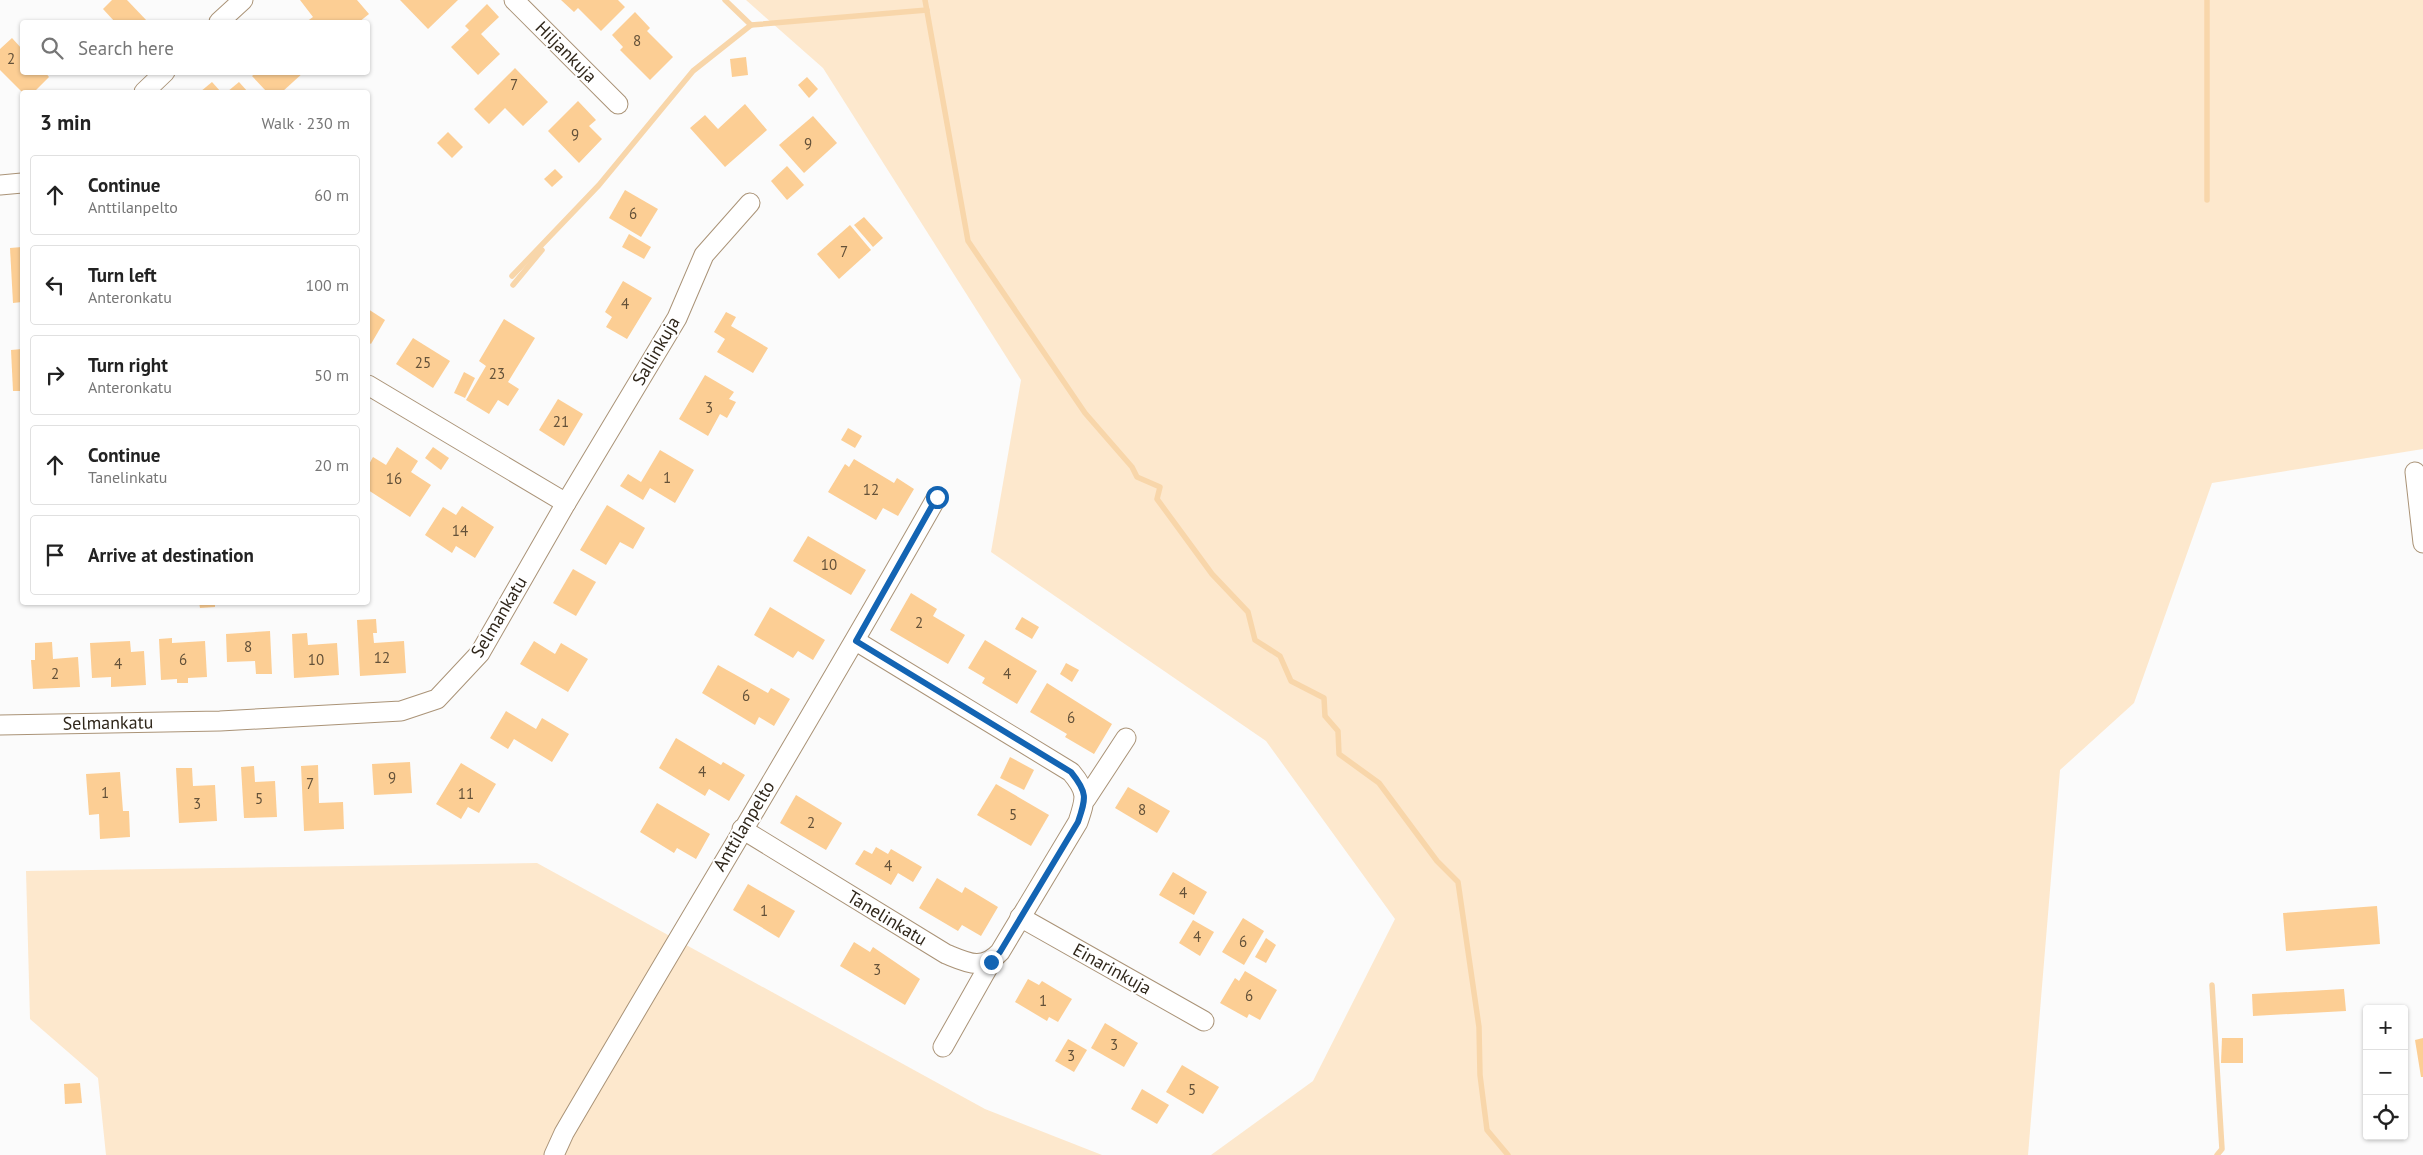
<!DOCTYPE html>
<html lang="en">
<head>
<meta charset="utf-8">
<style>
  :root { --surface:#fff; --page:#f6f6f6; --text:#222; --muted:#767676; --line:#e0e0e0 }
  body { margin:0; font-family:"PT Sans",sans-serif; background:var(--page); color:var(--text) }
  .controls { position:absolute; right:15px; bottom:15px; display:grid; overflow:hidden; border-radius:5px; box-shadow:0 1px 4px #0004 }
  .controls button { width:45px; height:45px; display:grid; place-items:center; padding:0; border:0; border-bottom:1px solid var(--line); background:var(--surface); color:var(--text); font:25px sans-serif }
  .stop { position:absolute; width:15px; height:15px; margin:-11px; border:4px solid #1364b3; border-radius:50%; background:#fff }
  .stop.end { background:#1364b3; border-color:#fff; box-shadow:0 1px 5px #0008 }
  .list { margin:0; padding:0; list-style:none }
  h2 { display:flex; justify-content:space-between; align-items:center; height:65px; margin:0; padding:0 20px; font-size:21px }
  h2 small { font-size:16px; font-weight:400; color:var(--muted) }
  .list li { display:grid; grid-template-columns:32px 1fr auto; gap:15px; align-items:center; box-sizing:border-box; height:80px; margin:0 10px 10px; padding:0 10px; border:1px solid var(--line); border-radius:5px }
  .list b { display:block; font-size:19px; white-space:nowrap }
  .list p { margin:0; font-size:16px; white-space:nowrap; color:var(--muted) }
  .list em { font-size:16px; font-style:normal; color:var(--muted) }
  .icon { flex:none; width:28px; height:28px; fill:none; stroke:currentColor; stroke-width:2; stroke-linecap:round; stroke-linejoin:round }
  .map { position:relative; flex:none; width:2423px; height:1155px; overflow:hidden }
  .search { position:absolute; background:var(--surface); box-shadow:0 1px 4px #0004; left:20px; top:20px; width:350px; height:55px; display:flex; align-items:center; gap:12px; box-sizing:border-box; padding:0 18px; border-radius:5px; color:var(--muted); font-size:19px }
  .panel { position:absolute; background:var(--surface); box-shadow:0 1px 4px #0004; left:20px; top:90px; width:350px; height:515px; border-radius:5px }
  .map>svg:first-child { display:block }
</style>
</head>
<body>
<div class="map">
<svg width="2423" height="1155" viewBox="0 0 2423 1155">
  <rect width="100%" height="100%" fill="#fbfbfb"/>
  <!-- green -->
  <g fill="#fde8cd">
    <polygon points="746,0 2423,0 2423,449 2212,483 2134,703 2060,770 2028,1155 1211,1155 1313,1081 1395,919 1266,741 991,552 1021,380 823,68"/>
    <polygon points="537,863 985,1109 1102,1155 106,1155 98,1078 30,1019 26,871"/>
  </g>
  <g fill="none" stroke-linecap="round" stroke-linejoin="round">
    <!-- stream -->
    <g stroke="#f8d6aa" stroke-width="5.5">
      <polyline points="725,0 751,25"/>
      <polyline points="925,0 968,241 1085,413 1132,467 1137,477 1160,487 1157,499 1212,574 1248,612 1255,640 1280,656 1291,681 1324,698 1325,716 1338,731 1339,754 1379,783 1437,861 1458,882 1479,1027 1480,1075 1487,1130 1508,1155"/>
      <polyline points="2207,200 2207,0"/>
      <polyline points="512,276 599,185 693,71 751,25 927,10"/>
      <polyline points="513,285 542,250"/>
      <polyline points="2212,985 2222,1149 2217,1155"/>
    </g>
  </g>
  <!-- building -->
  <g fill="#fcce94">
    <polygon points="112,0 127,0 148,22 115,22 103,9"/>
    <polygon points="300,0 357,0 369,14 359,22 306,22 313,17"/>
    <polygon points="400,0 458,0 428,29"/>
    <polygon points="561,0 618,0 625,7 601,31 578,8 574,12"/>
    <polygon points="487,4 499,17 481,34 500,54 478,75 451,47 469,30 465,26"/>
    <polygon points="635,12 650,28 647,31 673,57 650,80 620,50 623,47 612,35"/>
    <polygon points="12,38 22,49 22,72 45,72 49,77 34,92 22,92 0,70 0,49"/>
    <polygon points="746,57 748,75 732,77 730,59"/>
    <polygon points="515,68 548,102 523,126 505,108 489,124 474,109"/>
    <polygon points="257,72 304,72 282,92 267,92 252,76"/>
    <polygon points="807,77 818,89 809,98 798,85"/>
    <polygon points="212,82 221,92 200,92"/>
    <polygon points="239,82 248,92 227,92"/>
    <polygon points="578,101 596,120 589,126 602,139 579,163 548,131"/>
    <polygon points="745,104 767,130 725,167 690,128 705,115 718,129"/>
    <polygon points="813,116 837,143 804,173 779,145"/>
    <polygon points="448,132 463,147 452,158 437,143"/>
    <polygon points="787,166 804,185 787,200 771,181"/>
    <polygon points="555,169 563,177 552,187 544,179"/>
    <polygon points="625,190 658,209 641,237 609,218"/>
    <polygon points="864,217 883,238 873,247 854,225"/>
    <polygon points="850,225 871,250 839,279 817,254"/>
    <polygon points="629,234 651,247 644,259 622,247"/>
    <polygon points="22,247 22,302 13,303 10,248"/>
    <polygon points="623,281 652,298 627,339 606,327 612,317 605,312"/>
    <polygon points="368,309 385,320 371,344 368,342"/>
    <polygon points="726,312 736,317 731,326 768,348 753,373 717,352 725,339 714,332"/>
    <polygon points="504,319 535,338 508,382 519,389 508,406 498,400 489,414 466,400 486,366 479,361"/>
    <polygon points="413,338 450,361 433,388 396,364"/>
    <polygon points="22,349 22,391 13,391 11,350"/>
    <polygon points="464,372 475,378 465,398 454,393"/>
    <polygon points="705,375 734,392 729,399 736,402 727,418 720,414 708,436 679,419"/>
    <polygon points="558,399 583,414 564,446 539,430"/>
    <polygon points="848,428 862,436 855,448 841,440"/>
    <polygon points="397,447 418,461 411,472 431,485 410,517 368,490 368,466 373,457 386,465"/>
    <polygon points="433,447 449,458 441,470 425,458"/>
    <polygon points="660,450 694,470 675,503 650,488 643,500 620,486 628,474 641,482"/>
    <polygon points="854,459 894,483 897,478 914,489 898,516 883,508 876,520 828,492 845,464 849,467"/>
    <polygon points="607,505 645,528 633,549 620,542 606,565 580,550"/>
    <polygon points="462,506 494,527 475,558 456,546 452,553 425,535 443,507 456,515"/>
    <polygon points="808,536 866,570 851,595 793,561"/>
    <polygon points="573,569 596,582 576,616 553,603"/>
    <polygon points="911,593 937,609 933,616 965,635 948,664 890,630"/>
    <polygon points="199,602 215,602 215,607 200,608"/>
    <polygon points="770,607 825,640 813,660 798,651 793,658 754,635"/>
    <polygon points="1022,617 1039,627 1032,639 1015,629"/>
    <polygon points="376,619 377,633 373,633 374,643 404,641 406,673 360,676 357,620"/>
    <polygon points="270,631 272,674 256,674 255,661 227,662 226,634"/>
    <polygon points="307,633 308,645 337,643 339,675 294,678 292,634"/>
    <polygon points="172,638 172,643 205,641 207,677 188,678 188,683 177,683 177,679 161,680 159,639"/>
    <polygon points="985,640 1037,671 1017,704 982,683 985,678 968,668"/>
    <polygon points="130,641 131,652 144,651 146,685 111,687 111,677 92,678 90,643"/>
    <polygon points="534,641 555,654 561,643 588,659 568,692 520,664"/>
    <polygon points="52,642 53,659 78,657 80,687 33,689 31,660 35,660 35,643"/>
    <polygon points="1066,663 1079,670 1072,682 1060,674"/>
    <polygon points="718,665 768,693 771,688 790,699 774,726 759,717 755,725 702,693"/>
    <polygon points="1047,683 1112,724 1094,754 1065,737 1067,734 1030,712"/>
    <polygon points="506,711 536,729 542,718 569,734 552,762 514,739 508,749 490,738"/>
    <polygon points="676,738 721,765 723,762 745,775 729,801 709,789 705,796 659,768"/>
    <polygon points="1010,757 1034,770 1024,790 1000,778"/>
    <polygon points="410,762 412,793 374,795 372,764"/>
    <polygon points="461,763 496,784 479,813 468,807 461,819 436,804"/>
    <polygon points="318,765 319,803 343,802 344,829 304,831 301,766"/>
    <polygon points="254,766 255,782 275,781 277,817 244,818 241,767"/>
    <polygon points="176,768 192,768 193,786 215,785 217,821 179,823"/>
    <polygon points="120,772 123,811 129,811 130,837 100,839 99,814 89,815 86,774"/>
    <polygon points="996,784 1049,815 1031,846 977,815"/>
    <polygon points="1128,787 1170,811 1157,833 1115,808"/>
    <polygon points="796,795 842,823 826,850 780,823"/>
    <polygon points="657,803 710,834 696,859 677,848 674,853 640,832"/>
    <polygon points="876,847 888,854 891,849 922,867 913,882 898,873 891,885 855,864 864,850 872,854"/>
    <polygon points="1173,872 1207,892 1194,915 1159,895"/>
    <polygon points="937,878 962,893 965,887 998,907 981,936 962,925 958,931 919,908"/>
    <polygon points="748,884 795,911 779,938 733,910"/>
    <polygon points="2377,906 2380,944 2286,951 2283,913"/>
    <polygon points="1243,918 1264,931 1244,965 1222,952"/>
    <polygon points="1193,920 1214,932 1200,956 1179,943"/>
    <polygon points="1266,938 1276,945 1266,963 1255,957"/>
    <polygon points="854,942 870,952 873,947 920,979 905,1005 840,966"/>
    <polygon points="1245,971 1277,990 1260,1020 1249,1014 1247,1018 1220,1003 1235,978 1239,981"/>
    <polygon points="1028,979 1039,985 1042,981 1072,999 1058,1022 1049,1017 1047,1021 1015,1002"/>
    <polygon points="2344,989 2346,1011 2253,1016 2252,994"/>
    <polygon points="1105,1023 1138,1043 1124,1067 1091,1048"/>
    <polygon points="2222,1038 2243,1038 2243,1063 2221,1063"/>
    <polygon points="2423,1038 2423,1077 2421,1077 2415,1040"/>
    <polygon points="1068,1039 1087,1050 1074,1072 1055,1061"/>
    <polygon points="1182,1065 1219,1087 1203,1114 1166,1092"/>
    <polygon points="80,1083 82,1103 65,1104 64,1084"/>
    <polygon points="1142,1089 1169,1105 1157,1124 1131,1109"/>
  </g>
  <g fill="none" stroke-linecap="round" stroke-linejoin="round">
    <!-- minor casing -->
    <g stroke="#aa9377" stroke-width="21">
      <g id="minor">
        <polyline points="514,0 618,104"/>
        <polyline points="219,22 243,0"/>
        <polyline points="144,92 165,72"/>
        <polyline points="0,185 22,183"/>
        <polyline points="2415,472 2423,543"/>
        <polyline points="566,503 677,318 704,255 750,203"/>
        <polyline points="0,725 220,721 401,711 437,699 480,653 566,503 368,385"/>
        <polyline points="1086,799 1126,738"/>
        <path d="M742,829L946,954C968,963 982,971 1000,952L1078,822C1086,798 1088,792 1071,772L856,641"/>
        <polyline points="1020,917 1204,1021"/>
        <polyline points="943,1047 991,962"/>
        <path d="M554,1155L564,1133C688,921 816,711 937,497"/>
      </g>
    </g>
    <!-- minor -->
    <use href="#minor" stroke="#fff" stroke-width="19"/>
  </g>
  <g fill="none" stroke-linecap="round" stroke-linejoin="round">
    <!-- route -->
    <path stroke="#1364b3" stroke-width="6" d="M937,497L856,641L1071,772C1088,793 1086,798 1078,822L1000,952L991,962"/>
  </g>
  <g text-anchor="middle" stroke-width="4" stroke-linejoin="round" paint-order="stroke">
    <!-- number labels -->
    <g font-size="15" fill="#635139">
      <text x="637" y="46">8</text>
      <text x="11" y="64">2</text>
      <text x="514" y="90">7</text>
      <text x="575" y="140">9</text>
      <text x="808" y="149">9</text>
      <text x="633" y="219">6</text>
      <text x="844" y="257">7</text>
      <text x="625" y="309">4</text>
      <text x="423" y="368">25</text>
      <text x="497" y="379">23</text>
      <text x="709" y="413">3</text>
      <text x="561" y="427">21</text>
      <text x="667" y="483">1</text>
      <text x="394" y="484">16</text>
      <text x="871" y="495">12</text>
      <text x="460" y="536">14</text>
      <text x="829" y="570">10</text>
      <text x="919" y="628">2</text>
      <text x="248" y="652">8</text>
      <text x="382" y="663">12</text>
      <text x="183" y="665">6</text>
      <text x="316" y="665">10</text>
      <text x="118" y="669">4</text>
      <text x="55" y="679">2</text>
      <text x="1007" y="679">4</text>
      <text x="746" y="701">6</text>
      <text x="1071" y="723">6</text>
      <text x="702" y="777">4</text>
      <text x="392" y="783">9</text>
      <text x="310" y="789">7</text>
      <text x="105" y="798">1</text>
      <text x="466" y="799">11</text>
      <text x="259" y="804">5</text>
      <text x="197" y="809">3</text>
      <text x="1142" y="815">8</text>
      <text x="1013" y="820">5</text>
      <text x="811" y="828">2</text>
      <text x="888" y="871">4</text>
      <text x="1183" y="898">4</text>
      <text x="764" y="916">1</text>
      <text x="1197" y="942">4</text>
      <text x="1243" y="947">6</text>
      <text x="877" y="975">3</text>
      <text x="1249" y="1001">6</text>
      <text x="1043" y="1006">1</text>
      <text x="1114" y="1050">3</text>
      <text x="1071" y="1061">3</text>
      <text x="1192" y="1095">5</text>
    </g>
    <!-- street labels -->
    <g font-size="18" fill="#30271b" stroke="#fff">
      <text transform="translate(566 52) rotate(45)" y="6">Hiljankuja</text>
      <text transform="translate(656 351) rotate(-60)" y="6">Sallinkuja</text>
      <text transform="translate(499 617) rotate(-59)" y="6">Selmankatu</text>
      <text transform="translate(108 723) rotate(-1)" y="6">Selmankatu</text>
      <text transform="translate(744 826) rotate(-59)" y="6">Anttilanpelto</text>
      <text transform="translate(887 918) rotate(31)" y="6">Tanelinkatu</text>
      <text transform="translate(1112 969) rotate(29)" y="6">Einarinkuja</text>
    </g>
  </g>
</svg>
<div class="controls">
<button>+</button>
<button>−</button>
<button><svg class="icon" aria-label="locate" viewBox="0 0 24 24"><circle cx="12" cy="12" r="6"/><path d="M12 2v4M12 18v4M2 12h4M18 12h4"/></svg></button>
</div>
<div class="stop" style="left:937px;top:497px"></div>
<div class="stop end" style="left:991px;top:962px"></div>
<div class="search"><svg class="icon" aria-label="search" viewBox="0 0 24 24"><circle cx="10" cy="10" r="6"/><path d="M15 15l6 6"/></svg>Search here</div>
<section class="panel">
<h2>3 min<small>Walk · 230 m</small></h2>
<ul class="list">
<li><svg class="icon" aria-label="ahead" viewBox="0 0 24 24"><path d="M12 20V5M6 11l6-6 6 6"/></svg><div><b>Continue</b><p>Anttilanpelto</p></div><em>60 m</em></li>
<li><svg class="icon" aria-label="left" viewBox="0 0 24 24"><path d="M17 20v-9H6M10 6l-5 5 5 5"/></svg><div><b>Turn left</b><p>Anteronkatu</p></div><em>100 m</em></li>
<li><svg class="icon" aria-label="right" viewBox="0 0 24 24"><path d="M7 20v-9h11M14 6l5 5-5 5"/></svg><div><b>Turn right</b><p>Anteronkatu</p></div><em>50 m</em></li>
<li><svg class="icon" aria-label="ahead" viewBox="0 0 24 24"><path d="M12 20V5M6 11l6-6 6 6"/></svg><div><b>Continue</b><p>Tanelinkatu</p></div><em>20 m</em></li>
<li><svg class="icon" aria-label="arrive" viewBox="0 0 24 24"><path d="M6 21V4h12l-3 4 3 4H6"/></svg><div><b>Arrive at destination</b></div></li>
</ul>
</section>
</div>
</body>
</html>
